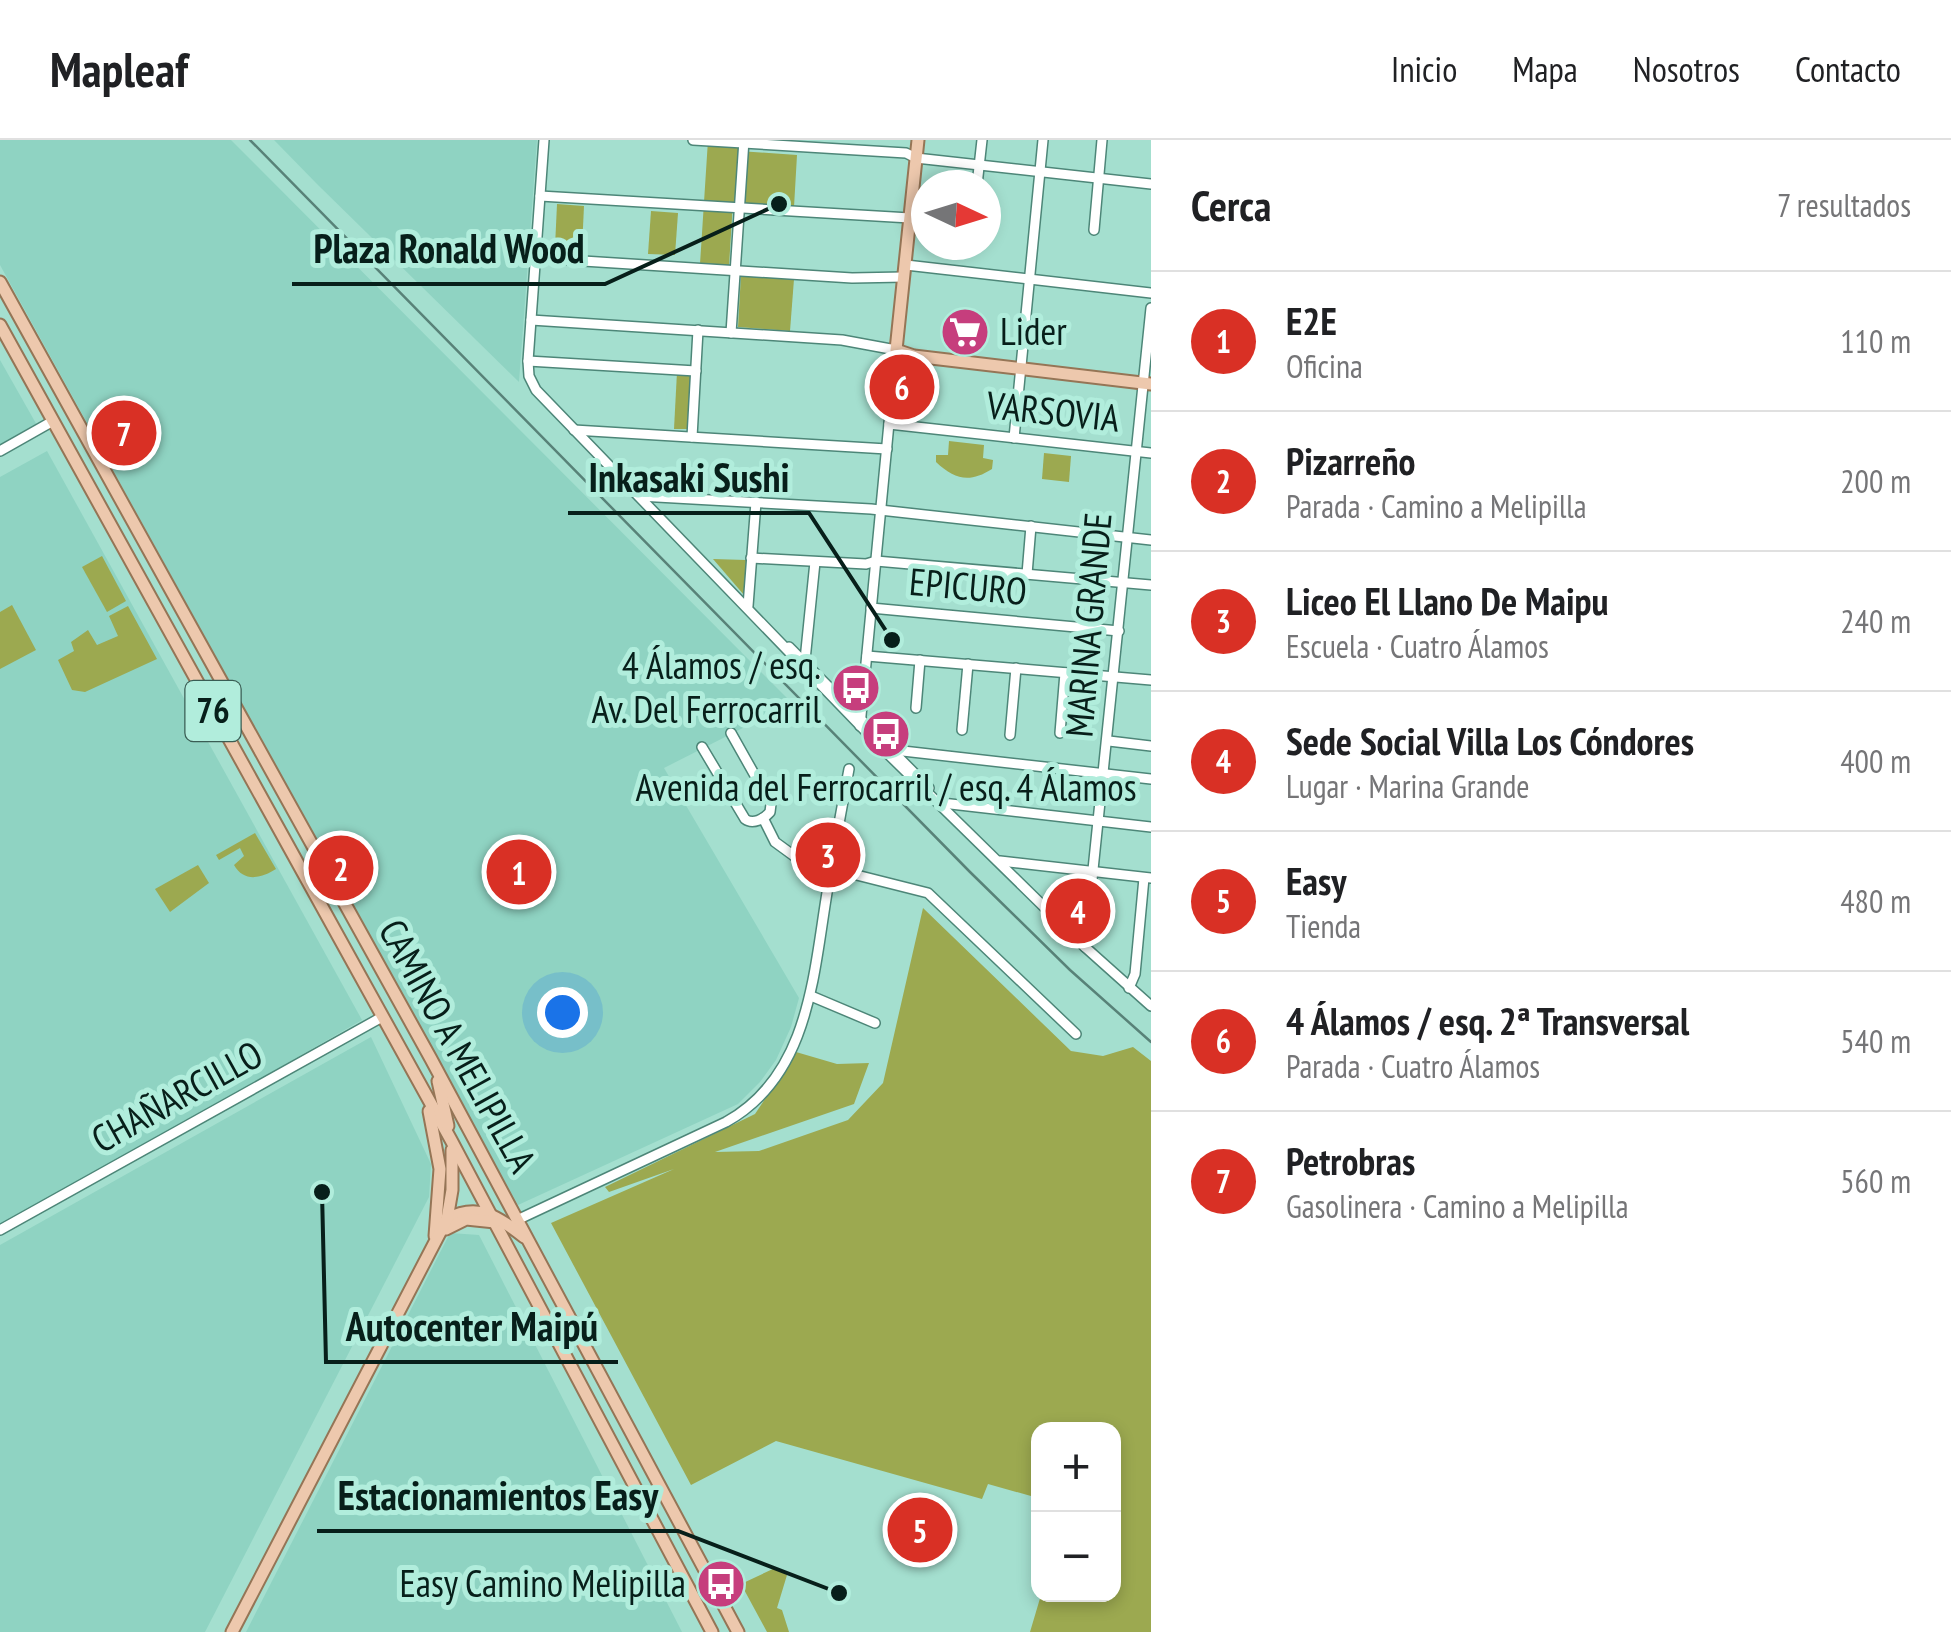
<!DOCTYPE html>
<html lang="es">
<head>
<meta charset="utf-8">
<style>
  :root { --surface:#fff; --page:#f6f6f6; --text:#202124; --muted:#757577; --line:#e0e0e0; --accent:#d93025 }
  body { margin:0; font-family:"PT Sans Narrow",sans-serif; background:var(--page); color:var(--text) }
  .controls { position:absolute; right:30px; bottom:30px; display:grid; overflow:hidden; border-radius:20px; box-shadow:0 5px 15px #0003 }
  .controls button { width:90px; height:90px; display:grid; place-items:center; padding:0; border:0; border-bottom:2px solid var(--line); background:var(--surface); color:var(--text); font:50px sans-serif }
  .compass { position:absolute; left:911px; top:30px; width:90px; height:90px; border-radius:50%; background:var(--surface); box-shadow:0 5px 15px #0003; rotate:94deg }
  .you { position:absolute; left:562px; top:872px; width:35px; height:35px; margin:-25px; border:8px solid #fff; border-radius:50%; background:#1a73e8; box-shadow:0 0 0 15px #1a73e833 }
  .badge { display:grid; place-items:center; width:65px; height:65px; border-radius:50%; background:var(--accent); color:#fff; font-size:32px; font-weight:700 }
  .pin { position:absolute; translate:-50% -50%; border:5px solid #fff; box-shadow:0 2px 10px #0006 }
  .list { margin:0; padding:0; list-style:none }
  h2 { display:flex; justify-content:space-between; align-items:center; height:130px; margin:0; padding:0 40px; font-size:42px }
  h2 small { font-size:32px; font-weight:400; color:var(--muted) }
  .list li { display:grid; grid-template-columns:65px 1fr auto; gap:30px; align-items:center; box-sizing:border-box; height:140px; padding:0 40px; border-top:2px solid var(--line) }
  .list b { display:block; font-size:38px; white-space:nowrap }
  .list p { margin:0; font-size:32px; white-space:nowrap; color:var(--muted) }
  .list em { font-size:32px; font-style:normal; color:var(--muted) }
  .map { position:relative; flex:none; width:1151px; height:1492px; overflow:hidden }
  header { display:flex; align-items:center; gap:60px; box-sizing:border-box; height:140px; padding:0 50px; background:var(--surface); border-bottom:2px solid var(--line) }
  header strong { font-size:48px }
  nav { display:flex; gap:55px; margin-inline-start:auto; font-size:35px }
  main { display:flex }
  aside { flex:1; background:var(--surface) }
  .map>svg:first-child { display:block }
</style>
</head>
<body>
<header>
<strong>Mapleaf</strong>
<nav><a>Inicio</a><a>Mapa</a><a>Nosotros</a><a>Contacto</a></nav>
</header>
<main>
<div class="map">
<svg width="1151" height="1492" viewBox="0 0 1151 1492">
  <rect width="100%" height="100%" fill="#a4dfcf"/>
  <!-- built -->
  <g fill="#8fd3c2">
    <polygon points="0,0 231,0 792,563 664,628 799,858 791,887 776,920 760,942 738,964 518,1065 0,125"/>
    <polygon points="274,0 537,0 519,242 317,44"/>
    <polygon points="0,220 38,287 0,307"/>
    <polygon points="47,311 362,880 0,1089 0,337"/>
    <polygon points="371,897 431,1024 429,1057 205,1492 0,1492 0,1105"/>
    <polygon points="450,1093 479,1095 682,1492 246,1492"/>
  </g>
  <!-- green -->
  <g fill="#9ca950">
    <polygon points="708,0 739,0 739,11 797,15 794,67 733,62 729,126 700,124"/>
    <polygon points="557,64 584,66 582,108 555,107"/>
    <polygon points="651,71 678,73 675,115 648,114"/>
    <polygon points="741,135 794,139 790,191 738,187"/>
    <polygon points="677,232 692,233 688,289 674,289"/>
    <path d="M949,301L984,305L983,318L993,320L992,329C970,343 955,340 936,322V315H948Z"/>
    <polygon points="1044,313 1071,316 1069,342 1042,339"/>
    <polygon points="102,416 126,461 107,472 82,427"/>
    <polygon points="713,419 746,420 744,455"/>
    <polygon points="12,465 36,510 0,529 0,472"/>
    <polygon points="128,466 157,519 85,552 72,550 58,520 74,511 71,502 88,490 97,505 118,496 109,476"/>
    <path d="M255,693L276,729C262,738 244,743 234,725L244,716L240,708L219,720L216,715Z"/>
    <polygon points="198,725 209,743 170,772 155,749"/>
    <polygon points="923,768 1071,911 1103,916 1133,907 1151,921 1151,1492 1030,1492 1041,1455 1114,1454 1114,1290 1038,1290 1038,1358 988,1344 982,1359 776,1301 691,1345 551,1083 674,1029 609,1052 605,1047 755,974 796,912 837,924 869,923 854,964 715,1012 759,1011 848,980 883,943"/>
    <polygon points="775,1428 787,1435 777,1468 782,1470 789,1492 767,1492 741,1444"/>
  </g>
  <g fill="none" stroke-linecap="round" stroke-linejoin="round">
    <!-- minor casing -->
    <g stroke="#4d8678" stroke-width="12">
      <g id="minor">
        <polyline points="544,0 528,221 529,236 536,250 882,608 1085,807 1151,866"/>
        <polyline points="693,0 906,13 916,18 1151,44"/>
        <polyline points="977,45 982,0"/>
        <polyline points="540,56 910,78"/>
        <polyline points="1094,90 1102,0"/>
        <polyline points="536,118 852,138 904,137"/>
        <polyline points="906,125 1151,153"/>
        <polyline points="531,180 842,200 896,210 860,586"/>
        <polyline points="731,193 744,0"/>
        <polyline points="528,221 696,231"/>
        <polyline points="889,284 1151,313"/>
        <polyline points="574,290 887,309"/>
        <polyline points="692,297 698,190"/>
        <polyline points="1014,298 1043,0"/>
        <polyline points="0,311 53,281"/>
        <polyline points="639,356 871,369 1151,400"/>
        <polyline points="751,418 866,424 876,421 1151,445"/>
        <polyline points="1027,434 1031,386"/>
        <polyline points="748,466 756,362"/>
        <polyline points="871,468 1119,491"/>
        <polyline points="789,507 929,648"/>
        <polyline points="867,516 1151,540"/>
        <polyline points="805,520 815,422"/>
        <polyline points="916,568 920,520"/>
        <polyline points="962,590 968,524"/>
        <polyline points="1060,593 1065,533"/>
        <polyline points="1010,595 1016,528"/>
        <polyline points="1109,601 1151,606"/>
        <path d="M702,607L745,679C753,685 764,679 770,672L771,664L731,593"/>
        <polyline points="894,610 1151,639"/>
        <polyline points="942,663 1151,687"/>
        <polyline points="763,678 775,702 801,721 928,753 1076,894"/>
        <polyline points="1000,721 1151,738"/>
        <polyline points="1085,807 1151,168"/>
        <polyline points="1129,848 1135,834 1144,738"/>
        <polyline points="811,856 875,883"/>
        <path d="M517,1080L726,982C807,937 813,841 826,759C833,715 841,672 849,629"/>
        <polyline points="0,1090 382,877"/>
      </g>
    </g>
    <!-- major casing -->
    <g stroke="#957556" stroke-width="15">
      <g id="major">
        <polyline points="918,0 896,210 914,216 1151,244"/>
        <polyline points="0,142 431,919 738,1492"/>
        <polyline points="0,185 451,1000 712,1492"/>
        <polyline points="438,941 448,986"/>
        <polyline points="429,971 440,1029 435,1096"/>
        <path d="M447,1079C478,1062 499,1077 524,1097"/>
        <polyline points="446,1089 466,1079 495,1082"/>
        <polyline points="232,1492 447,1079 452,1050 452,1010"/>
      </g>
    </g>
    <!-- minor -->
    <use href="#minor" stroke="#fff" stroke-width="9"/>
    <!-- major -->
    <use href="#major" stroke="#edc8ad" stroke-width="11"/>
    <!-- rail -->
    <polyline stroke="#588278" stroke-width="2.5" points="250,0 970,732 1070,830 1151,902"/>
  </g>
  <!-- icons -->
  <defs>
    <g id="supermarket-disc" transform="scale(2.5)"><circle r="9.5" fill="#c63e7d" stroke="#b1eddc"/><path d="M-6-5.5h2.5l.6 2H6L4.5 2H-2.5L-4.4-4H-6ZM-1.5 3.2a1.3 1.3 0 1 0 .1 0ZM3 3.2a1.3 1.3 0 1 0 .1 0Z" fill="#fff"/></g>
    <g id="bus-disc" transform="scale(2.5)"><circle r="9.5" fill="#c63e7d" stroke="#b1eddc"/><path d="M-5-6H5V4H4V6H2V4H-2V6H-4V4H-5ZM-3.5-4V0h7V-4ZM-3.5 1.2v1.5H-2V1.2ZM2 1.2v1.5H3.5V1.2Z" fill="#fff"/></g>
  </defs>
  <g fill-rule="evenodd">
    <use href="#supermarket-disc" x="965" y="192"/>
    <use href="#bus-disc" x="856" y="548"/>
    <use href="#bus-disc" x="886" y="594"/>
    <use href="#bus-disc" x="721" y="1444"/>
  </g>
  <g text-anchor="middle" stroke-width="10" stroke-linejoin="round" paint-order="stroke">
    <!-- shield labels -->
    <rect fill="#b1eddc" stroke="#3a5d54" stroke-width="2.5" x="185.5" y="541" width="55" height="60" rx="8"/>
    <g font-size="35" font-weight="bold" fill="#071f1a">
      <text x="213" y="583">76</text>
    </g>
    <!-- poi labels -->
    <g font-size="38" fill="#071f1a" stroke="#b1eddc" text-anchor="end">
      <text x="1000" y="205" text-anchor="start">Lider</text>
      <text x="821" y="539">4 Álamos / esq.<tspan x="821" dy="44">Av. Del Ferrocarril</tspan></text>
      <text x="886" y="661" text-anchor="middle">Avenida del Ferrocarril / esq. 4 Álamos</text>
      <text x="686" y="1457">Easy Camino Melipilla</text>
    </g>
    <!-- street labels -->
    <g font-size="38" fill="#071f1a" stroke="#b1eddc">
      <text transform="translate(1053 272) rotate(6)" y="13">VARSOVIA</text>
      <text transform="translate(968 447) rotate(5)" y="13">EPICURO</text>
      <text transform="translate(1089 485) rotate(-85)" y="13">MARINA GRANDE</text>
      <text transform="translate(457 906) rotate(61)" y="13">CAMINO A MELIPILLA</text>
      <text transform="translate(177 957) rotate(-29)" y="13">CHAÑARCILLO</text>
    </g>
  </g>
  <!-- callouts -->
  <path fill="none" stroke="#071f1a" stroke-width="4" d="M779 64L605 144H292M892 500L809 373H568M322 1052L326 1222H618M839 1453L678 1391H317"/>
  <g fill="#071f1a" stroke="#b1eddc" stroke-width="4">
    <circle cx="779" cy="64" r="10"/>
    <circle cx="892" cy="500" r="10"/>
    <circle cx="322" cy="1052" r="10"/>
    <circle cx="839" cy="1453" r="10"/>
  </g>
  <g font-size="40" text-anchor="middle" font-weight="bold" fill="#071f1a" stroke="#b1eddc" stroke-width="10" stroke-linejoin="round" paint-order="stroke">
    <text x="449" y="123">Plaza Ronald Wood</text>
    <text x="689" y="352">Inkasaki Sushi</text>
    <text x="472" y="1201">Autocenter Maipú</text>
    <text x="498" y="1370">Estacionamientos Easy</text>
  </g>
</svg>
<div class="controls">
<button>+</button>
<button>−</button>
</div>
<svg class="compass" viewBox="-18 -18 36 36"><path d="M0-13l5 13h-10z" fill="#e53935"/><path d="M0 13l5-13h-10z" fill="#757577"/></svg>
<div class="you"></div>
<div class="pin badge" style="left:519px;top:732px">1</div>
<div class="pin badge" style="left:341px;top:728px">2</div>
<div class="pin badge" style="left:828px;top:715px">3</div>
<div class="pin badge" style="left:1078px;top:771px">4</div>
<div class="pin badge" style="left:920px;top:1390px">5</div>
<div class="pin badge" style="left:902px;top:247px">6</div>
<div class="pin badge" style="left:124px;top:293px">7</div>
</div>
<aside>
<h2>Cerca<small>7 resultados</small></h2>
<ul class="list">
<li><span class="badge">1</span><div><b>E2E</b><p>Oficina</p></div><em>110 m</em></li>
<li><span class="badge">2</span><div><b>Pizarreño</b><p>Parada · Camino a Melipilla</p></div><em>200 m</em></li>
<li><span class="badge">3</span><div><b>Liceo El Llano De Maipu</b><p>Escuela · Cuatro Álamos</p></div><em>240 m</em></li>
<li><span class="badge">4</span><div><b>Sede Social Villa Los Cóndores</b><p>Lugar · Marina Grande</p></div><em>400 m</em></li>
<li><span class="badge">5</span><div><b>Easy</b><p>Tienda</p></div><em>480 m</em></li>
<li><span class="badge">6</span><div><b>4 Álamos / esq. 2ª Transversal</b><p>Parada · Cuatro Álamos</p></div><em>540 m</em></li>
<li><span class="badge">7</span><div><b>Petrobras</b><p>Gasolinera · Camino a Melipilla</p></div><em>560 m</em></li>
</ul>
</aside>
</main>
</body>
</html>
